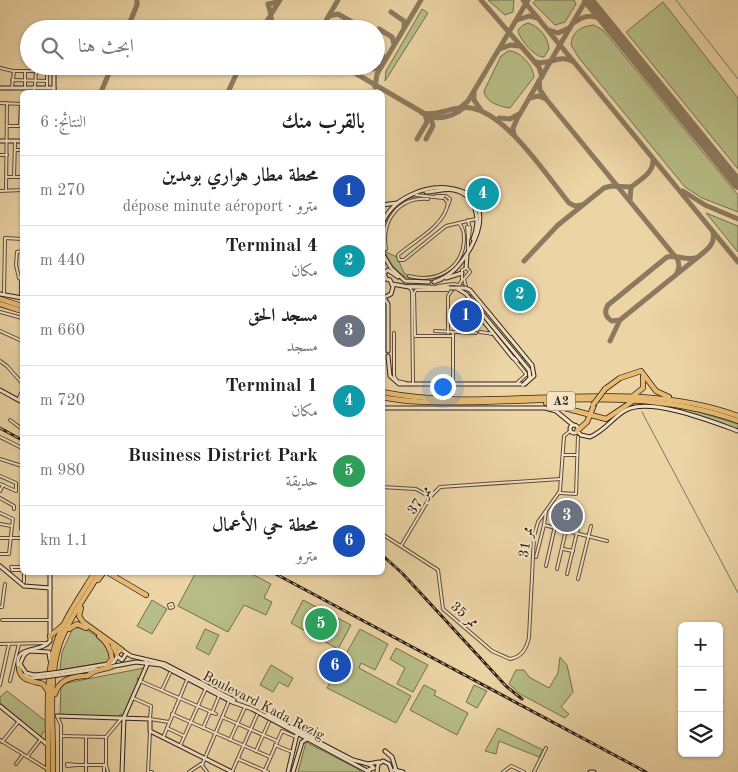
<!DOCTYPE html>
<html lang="ar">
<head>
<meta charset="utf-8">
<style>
  :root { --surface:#fff; --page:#f2f2f2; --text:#202124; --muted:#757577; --line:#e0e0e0; --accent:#8f2418 }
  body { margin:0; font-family:"Old Standard TT",Amiri,serif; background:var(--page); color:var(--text); direction:rtl }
  .controls { position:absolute; right:15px; bottom:15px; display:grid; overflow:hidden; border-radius:8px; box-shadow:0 1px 4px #0004 }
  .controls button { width:45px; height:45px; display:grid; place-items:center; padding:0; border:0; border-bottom:1px solid var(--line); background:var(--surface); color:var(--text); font:25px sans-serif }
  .you { position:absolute; left:442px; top:386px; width:18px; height:18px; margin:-12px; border:4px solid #fff; border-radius:50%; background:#1a73e8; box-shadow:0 0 0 8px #1a73e833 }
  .badge { display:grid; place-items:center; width:32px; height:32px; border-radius:50%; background:var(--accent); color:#fff; font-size:16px; font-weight:700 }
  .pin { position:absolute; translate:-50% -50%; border:2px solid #fff; box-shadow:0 1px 5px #0006 }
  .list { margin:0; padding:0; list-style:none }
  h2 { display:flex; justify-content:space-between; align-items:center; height:65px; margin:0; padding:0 20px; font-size:21px }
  h2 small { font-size:16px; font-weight:400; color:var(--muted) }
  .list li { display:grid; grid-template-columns:32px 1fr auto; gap:15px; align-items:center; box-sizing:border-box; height:70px; padding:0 20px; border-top:1px solid var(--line) }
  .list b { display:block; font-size:19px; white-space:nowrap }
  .list p { margin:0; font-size:16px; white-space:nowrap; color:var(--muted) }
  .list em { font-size:16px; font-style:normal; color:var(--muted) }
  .icon { flex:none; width:28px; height:28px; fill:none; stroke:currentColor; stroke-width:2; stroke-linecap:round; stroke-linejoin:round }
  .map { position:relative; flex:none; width:738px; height:772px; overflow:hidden; direction:ltr }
  .search { position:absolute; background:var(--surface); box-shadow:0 1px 4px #0004; left:20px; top:20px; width:365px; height:55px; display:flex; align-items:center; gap:12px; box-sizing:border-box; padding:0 18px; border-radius:28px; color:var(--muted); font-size:19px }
  .panel { position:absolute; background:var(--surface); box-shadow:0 1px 4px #0004; left:20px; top:90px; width:365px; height:485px; border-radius:8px; direction:rtl }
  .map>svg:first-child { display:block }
</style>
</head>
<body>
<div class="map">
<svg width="738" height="772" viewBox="0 0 738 772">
  <rect width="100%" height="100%" fill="#ecd4a5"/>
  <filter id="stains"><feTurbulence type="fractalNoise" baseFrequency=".004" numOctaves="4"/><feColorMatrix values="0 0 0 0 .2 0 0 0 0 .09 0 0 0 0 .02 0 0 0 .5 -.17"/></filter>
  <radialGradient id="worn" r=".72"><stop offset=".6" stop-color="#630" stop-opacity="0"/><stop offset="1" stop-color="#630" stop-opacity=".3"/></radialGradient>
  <!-- green -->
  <g fill="#b7bd87" stroke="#726e50">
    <polygon points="488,0 514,0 513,12 505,15"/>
    <polygon points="536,0 574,0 576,4 565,22 555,25 533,3"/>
    <polygon points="663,2 738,98 738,169 626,32"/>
    <polygon points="422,9 428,13 385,81 386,71"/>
    <path d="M528,23C539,26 548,37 549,49L544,57C535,58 519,39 518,30L523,25Z"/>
    <path d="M594,25L604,31L738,195V212L702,198L685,187L579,58L571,45C572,31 582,26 594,25Z"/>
    <path d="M508,51C519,50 533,65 534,77L510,108C500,107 485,102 484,91L501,56Z"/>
    <path d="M418,196L425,197C396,199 378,225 386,252L397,257L404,273C428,288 451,273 463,252C462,262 454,270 445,275C391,307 350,211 418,196Z"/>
    <polygon points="706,213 738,226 738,252"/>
    <polygon points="646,403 685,408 738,424 738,429 695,415 646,406"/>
    <polygon points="196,572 209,573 214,575 216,573 250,573 271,584 264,598 272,602 266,615 244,605 228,632 178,606"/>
    <polygon points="152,600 167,609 152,634 137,626"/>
    <polygon points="303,600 351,625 338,649 291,623"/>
    <path d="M73,628C89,625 109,645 110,659L107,662L60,670L62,652Z"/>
    <polygon points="205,629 219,635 209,655 196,648"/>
    <polygon points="360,629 388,644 375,670 361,663 359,668 411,696 396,723 327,688"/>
    <polygon points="396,648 428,665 413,692 397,684 405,668 390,659"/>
    <polygon points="560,657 567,665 573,692 561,707 569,714 565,718 520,694 509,684 516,670 524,670 529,677 549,688 558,673"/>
    <polygon points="271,665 293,678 288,687 279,682 273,692 260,685"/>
    <polygon points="144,668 140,679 137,678 138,681 123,717 121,714 117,717 60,715 61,684"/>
    <polygon points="424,685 436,691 434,695 468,713 457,735 410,710"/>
    <polygon points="474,685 487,691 477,708 466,702"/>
    <polygon points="7,691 47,722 46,732 43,732 41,737 0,703 0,697"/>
    <polygon points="498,728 543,750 539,757 499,741 496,754 485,751"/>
    <polygon points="306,742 356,768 362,772 298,772"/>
  </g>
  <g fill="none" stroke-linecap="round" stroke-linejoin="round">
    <!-- stream -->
    <g stroke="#6e7b72" stroke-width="1">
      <polyline points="676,0 738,79"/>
      <polyline points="642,412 738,593"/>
    </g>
    <!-- taxiway -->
    <g stroke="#8c7a5f" stroke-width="5">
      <polyline points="481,0 539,67 542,77"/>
      <polyline points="523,0 738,262"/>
      <polyline points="391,12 404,21 404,27"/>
      <polyline points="271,14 268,4 278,2"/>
      <polyline points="329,16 338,14 352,22"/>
      <polyline points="271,17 273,29"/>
      <polyline points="517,20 529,16 538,18"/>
      <path d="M575,22C586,14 598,15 608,24"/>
      <polyline points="127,29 137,5 137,0"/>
      <polyline points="262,29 280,0"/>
      <polyline points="321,29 338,0"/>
      <polyline points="379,29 392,37 394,44"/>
      <polyline points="549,30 558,33 569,28"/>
      <polyline points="500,49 510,45 520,46"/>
      <polyline points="376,51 382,54 384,61"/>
      <path d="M535,62C548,66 559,54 572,61"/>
      <polyline points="343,66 425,114 427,122 417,139"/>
      <polyline points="369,66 374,69 380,67"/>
      <polyline points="375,87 377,74 421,0"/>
      <polyline points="101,92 112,66"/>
      <polyline points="228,92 240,66"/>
      <polyline points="474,93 474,100 481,110"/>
      <polyline points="530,98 538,96 546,99 540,90 539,81"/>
      <polyline points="546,99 678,260 679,267 677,273"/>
      <polyline points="461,107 468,101 528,0"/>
      <path d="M422,113C438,117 454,105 471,108C507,114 546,175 569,203L575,206L582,205"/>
      <path d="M426,115C437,121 457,116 465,106"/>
      <polyline points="499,118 510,119 519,114"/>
      <polyline points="514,135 513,128 517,119 586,0"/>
      <polyline points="426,139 433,126 431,118"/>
      <path d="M631,187C641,179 654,173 653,159"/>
      <polyline points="683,191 705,205 738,219"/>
      <path d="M698,257C686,262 678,254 667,257L608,305C604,311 605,317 612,321L620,320L703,253C710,247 715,242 713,233"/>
      <polyline points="524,261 558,225 604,188 611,186 631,187 630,200"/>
      <polyline points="610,341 619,322"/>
    </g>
    <!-- runway -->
    <polyline stroke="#8c7a5f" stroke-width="12" points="588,0 738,184"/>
    <!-- street casing -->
    <g stroke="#5d4d3c" stroke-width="4">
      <g id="street">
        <polyline points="0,68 13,71"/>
        <polyline points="47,71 47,87"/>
        <polyline points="12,80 47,81"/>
        <polyline points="12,87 14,71 54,71"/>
        <polyline points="25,87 25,71"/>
        <polyline points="35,87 36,71"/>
        <polyline points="34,92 34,87"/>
        <polyline points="0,103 22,104"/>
        <polyline points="7,126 22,126"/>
        <polyline points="20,126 21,104"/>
        <polyline points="15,150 22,150"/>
        <polyline points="0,155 7,155"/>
        <polyline points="7,177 22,177"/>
        <polyline points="14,177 15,142"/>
        <polyline points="6,190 7,103"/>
        <polyline points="0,191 22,190"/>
        <polyline points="416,195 443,198"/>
        <polyline points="436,196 444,196"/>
        <polyline points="446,196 450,199 448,205"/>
        <path d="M445,199L448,203C445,226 414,241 398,255L399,260H404L446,226L476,219"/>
        <polyline points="468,220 469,225"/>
        <polyline points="467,227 468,237"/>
        <polyline points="469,238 470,227"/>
        <path d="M386,249C381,221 398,197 428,199"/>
        <polyline points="22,251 17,252 16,265 19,278 22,280"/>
        <polyline points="468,252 468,227"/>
        <path d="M409,276C435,283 462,270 464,241C464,234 464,229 459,223"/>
        <polyline points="459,285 462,280 462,270 467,268 470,272 464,279 466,287"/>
        <polyline points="409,286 449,287"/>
        <polyline points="438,286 454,284 465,287"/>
        <polyline points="409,287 412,291 413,384"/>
        <polyline points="452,290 416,290 414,293 415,336 453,336"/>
        <polyline points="4,294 5,238 22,239"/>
        <polyline points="21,297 21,280"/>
        <polyline points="0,312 22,318"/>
        <polyline points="0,331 22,341"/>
        <polyline points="435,331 476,333"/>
        <polyline points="480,332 487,333"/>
        <polyline points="394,333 394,376 397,381 406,383"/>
        <polyline points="448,333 448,296 452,290"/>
        <polyline points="453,333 453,383"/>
        <polyline points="489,333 491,334"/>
        <polyline points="514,359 527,375"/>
        <polyline points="0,361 7,366 22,383"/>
        <polyline points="517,383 528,373"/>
        <polyline points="18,400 22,391"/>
        <polyline points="10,420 22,429"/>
        <polyline points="0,437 22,448"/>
        <polyline points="563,455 577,455"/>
        <polyline points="0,459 22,466 21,529"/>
        <polyline points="0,476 16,483 16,491 0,484"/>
        <polyline points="382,487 416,489 430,497"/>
        <polyline points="0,491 3,485"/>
        <polyline points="560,493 576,494 578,437"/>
        <polyline points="0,498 14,506 14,509"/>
        <polyline points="546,511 544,525 607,541"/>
        <polyline points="0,513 13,519 12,526"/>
        <polyline points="0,524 12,526 9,554 0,554"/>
        <path d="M382,534L438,570L443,609L492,651L510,659C522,657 527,648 529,637L534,536L538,522L560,491L564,436L570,431"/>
        <polyline points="0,538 22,538"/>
        <polyline points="401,546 430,497 440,487 561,479"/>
        <polyline points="563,549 573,551"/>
        <polyline points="536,557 544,525"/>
        <polyline points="546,566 557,517"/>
        <polyline points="11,567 22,567"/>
        <polyline points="12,567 12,570 22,570"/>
        <polyline points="557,569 566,530"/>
        <polyline points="24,572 24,582"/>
        <polyline points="567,574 580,520"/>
        <polyline points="578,579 591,526"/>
        <polygon points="172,604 173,607 170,608 169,605"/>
        <polyline points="0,607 2,607 5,584"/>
        <polyline points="2,620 50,620"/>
        <polyline points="0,644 48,643"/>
        <polyline points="10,681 19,644"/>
        <polyline points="140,681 216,714"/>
        <polyline points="0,685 9,644"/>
        <polyline points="162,690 170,673"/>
        <polyline points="133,698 151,706 150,719 169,722"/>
        <polyline points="212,713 219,696"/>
        <polyline points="172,714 270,757"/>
        <polyline points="57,716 61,725 61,772"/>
        <polyline points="222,717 277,741"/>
        <polyline points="167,728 184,736"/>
        <polyline points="203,728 210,712"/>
        <polyline points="62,736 106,737"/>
        <polyline points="163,738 187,680"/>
        <polyline points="0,740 47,769"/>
        <polyline points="230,740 245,707"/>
        <polyline points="2,742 19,721"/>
        <polyline points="275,745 292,752"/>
        <polyline points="180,746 206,688"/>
        <polyline points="256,751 269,722"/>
        <polyline points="27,757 41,739"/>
        <polyline points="238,759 268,772"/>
        <polyline points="16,764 22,756"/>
        <polyline points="77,765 105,765"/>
        <polyline points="202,765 229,701"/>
        <polyline points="67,766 77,765 67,764"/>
        <polyline points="86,772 86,737"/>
        <polyline points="104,772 104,765"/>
        <polyline points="108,772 106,765 106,737 121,719"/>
        <polyline points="148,772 150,732"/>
        <polyline points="150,772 152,772"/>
        <polyline points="189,772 201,764 207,772"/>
        <polyline points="232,772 257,715"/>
        <polyline points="264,772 282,731 296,737"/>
        <polyline points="503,772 511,766 524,772"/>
        <polyline points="534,772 546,748"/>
      </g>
    </g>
    <!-- secondary casing -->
    <g stroke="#2d2019" stroke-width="5">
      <g id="secondary">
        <polyline points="0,88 54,88"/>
        <polyline points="54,92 54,71"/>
        <polyline points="0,141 22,141"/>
        <path d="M426,192C435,192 445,188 454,190C477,195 481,220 473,239"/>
        <polyline points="382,205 397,203"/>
        <path d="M382,224C402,172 513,172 470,249C461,264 452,276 434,282"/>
        <polyline points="382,253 391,268 405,281 429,282"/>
        <polyline points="466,267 467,256"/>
        <polyline points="382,268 384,257"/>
        <polyline points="382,278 390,280 393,287 391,294 383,298"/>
        <polyline points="386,278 384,273 388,270 398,277"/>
        <polyline points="446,278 462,273"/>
        <polyline points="392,284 409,287 449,288"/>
        <polyline points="0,294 22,298"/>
        <polyline points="469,297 470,304 513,358 521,361 526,358"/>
        <polyline points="384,298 388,304 388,351"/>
        <polyline points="388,356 390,376 399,384 525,384"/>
        <polyline points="0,390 22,402"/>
        <polyline points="382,408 545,408 556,411 573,425"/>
        <circle cx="574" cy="429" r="4"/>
        <path d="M577,431L581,435L590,437C606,430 614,416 626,410C651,397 713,422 738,431"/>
        <polyline points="0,566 24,586 50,588"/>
        <polyline points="126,654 122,660 117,656 118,652 122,650 131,656 165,664 234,700"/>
        <polyline points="109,667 136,662 161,665 232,702 252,709 369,772"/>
        <path d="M19,670C11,643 41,654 50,641V572"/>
        <polyline points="60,672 108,664 114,662 117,657"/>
        <polyline points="44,674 34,675 26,673 20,664 24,655 29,651 49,652 50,660"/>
        <polyline points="23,675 30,678 44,677"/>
        <polyline points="59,675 96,669"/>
        <polyline points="0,706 48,745"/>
        <polyline points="267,715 353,760 368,764 379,762"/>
        <polyline points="57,716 150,719 150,731 232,772"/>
        <polyline points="385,751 392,757 396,770"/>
        <polyline points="368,770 374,768 369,764"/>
        <polyline points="394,770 403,772"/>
        <polyline points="122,772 124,717 147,665 146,662"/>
        <polyline points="288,772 297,734"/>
        <polyline points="293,772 302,742 307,739"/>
        <polyline points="377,772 378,764 383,761 389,764 392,772"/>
        <polyline points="590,772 594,772"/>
      </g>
    </g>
    <!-- highway casing -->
    <g stroke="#2d2019" stroke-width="6">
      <g id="highway">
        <polyline points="0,299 22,306"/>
        <polyline points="0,304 22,311"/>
        <polyline points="605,389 620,378 641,371 656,391 669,397"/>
        <path d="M382,392C498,415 625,374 738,416"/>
        <polyline points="633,396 643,388 643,377"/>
        <path d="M382,397C415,404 448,402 481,402C566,400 657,391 738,421"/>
        <polyline points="546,403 606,419 633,401"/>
        <polyline points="577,431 587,422 594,405"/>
        <polyline points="107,572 146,595"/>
        <polyline points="98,580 104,572"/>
        <polyline points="81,608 79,616 83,622 122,650"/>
        <polyline points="69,629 77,624 86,628"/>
        <polyline points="50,636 62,626"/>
        <path d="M99,636C107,642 111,649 112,659L108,664"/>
        <polyline points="113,646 117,654"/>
        <path d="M19,668C20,681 33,681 43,684L48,691"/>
        <path d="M55,694C59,679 74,676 87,676L95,671L111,667"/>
        <path d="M48,772C49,735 44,681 55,646C63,620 81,595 95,572"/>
        <path d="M53,772C54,732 47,680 60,643C69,618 87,595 100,572"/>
      </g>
    </g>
    <!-- street -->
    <use href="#street" stroke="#f3e3c4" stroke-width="2"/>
    <!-- secondary -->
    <use href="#secondary" stroke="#f3e3c4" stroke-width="3"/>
    <!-- highway -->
    <use href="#highway" stroke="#e6ba72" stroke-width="4.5"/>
    <!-- rail casing -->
    <g stroke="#2d2019" stroke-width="3">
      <g id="rail">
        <polyline points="0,428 22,440"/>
        <polyline points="382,555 402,573 506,686 522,699"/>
        <polyline points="272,572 646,772"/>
      </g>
    </g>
    <!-- rail -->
    <use href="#rail" stroke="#f3e3c4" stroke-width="1" stroke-dasharray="4" stroke-linecap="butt"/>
    <!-- secondary-bridge casing -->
    <g stroke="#2d2019" stroke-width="5" stroke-linecap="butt">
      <g id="secondary-bridge">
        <polyline points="449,288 465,288 470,290 532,365 534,376 525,384"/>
        <polyline points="458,289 466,294 529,370 530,378 523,385"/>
        <polyline points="44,674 60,672"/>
        <polyline points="44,677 59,675"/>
      </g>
    </g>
    <!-- highway-bridge casing -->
    <g stroke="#2d2019" stroke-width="6" stroke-linecap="butt">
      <polyline id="highway-bridge" points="593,405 605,389"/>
    </g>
    <!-- secondary-bridge -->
    <use href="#secondary-bridge" stroke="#f3e3c4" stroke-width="3"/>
    <!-- highway-bridge -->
    <use href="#highway-bridge" stroke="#e6ba72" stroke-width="4.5"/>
  </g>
  <g text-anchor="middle" stroke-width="4" stroke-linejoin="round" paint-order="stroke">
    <!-- shield labels -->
    <rect fill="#f3e3c4" stroke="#685a4c" stroke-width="1" x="547" y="391.5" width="28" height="19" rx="4"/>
    <g font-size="12" font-weight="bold" fill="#2d2019">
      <text x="561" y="405">A2</text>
    </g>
    <!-- street labels -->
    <g font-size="14" fill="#2d2019" stroke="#f3e3c4">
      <text transform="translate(419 500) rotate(-54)" y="5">ممر 37</text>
      <text transform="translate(525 542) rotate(-81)" y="5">ممر 31</text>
      <text transform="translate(465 614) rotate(42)" y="5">ممر 35</text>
      <text transform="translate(264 705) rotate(27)" y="5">Boulevard Kada Rezig</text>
    </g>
  </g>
  <rect width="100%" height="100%" filter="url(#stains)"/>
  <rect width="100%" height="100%" fill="url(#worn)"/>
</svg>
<div class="controls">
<button>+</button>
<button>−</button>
<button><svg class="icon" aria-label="layers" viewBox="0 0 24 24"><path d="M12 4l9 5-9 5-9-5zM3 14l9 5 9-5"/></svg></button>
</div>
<div class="you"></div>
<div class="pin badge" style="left:466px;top:316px;background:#1a4fb4">1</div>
<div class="pin badge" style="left:520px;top:295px;background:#0f9aa8">2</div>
<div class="pin badge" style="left:567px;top:516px;background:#6b7280">3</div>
<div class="pin badge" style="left:483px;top:194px;background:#0f9aa8">4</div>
<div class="pin badge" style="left:321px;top:624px;background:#2e9e5b">5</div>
<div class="pin badge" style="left:335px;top:666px;background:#1a4fb4">6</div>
<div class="search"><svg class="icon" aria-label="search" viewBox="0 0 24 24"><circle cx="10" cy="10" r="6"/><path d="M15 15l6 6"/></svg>ابحث هنا</div>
<section class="panel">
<h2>بالقرب منك<small>النتائج: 6</small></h2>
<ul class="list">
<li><span class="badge" style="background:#1a4fb4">1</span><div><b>محطة مطار هواري بومدين</b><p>مترو · dépose minute aéroport</p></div><em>270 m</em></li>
<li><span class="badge" style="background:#0f9aa8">2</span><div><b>Terminal 4</b><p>مكان</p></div><em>440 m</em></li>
<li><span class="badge" style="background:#6b7280">3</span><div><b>مسجد الحق</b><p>مسجد</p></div><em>660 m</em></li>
<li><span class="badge" style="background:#0f9aa8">4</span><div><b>Terminal 1</b><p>مكان</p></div><em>720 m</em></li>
<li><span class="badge" style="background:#2e9e5b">5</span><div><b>Business District Park</b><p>حديقة</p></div><em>980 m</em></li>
<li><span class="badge" style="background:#1a4fb4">6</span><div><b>محطة حي الأعمال</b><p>مترو</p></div><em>1.1 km</em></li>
</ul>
</section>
</div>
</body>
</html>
